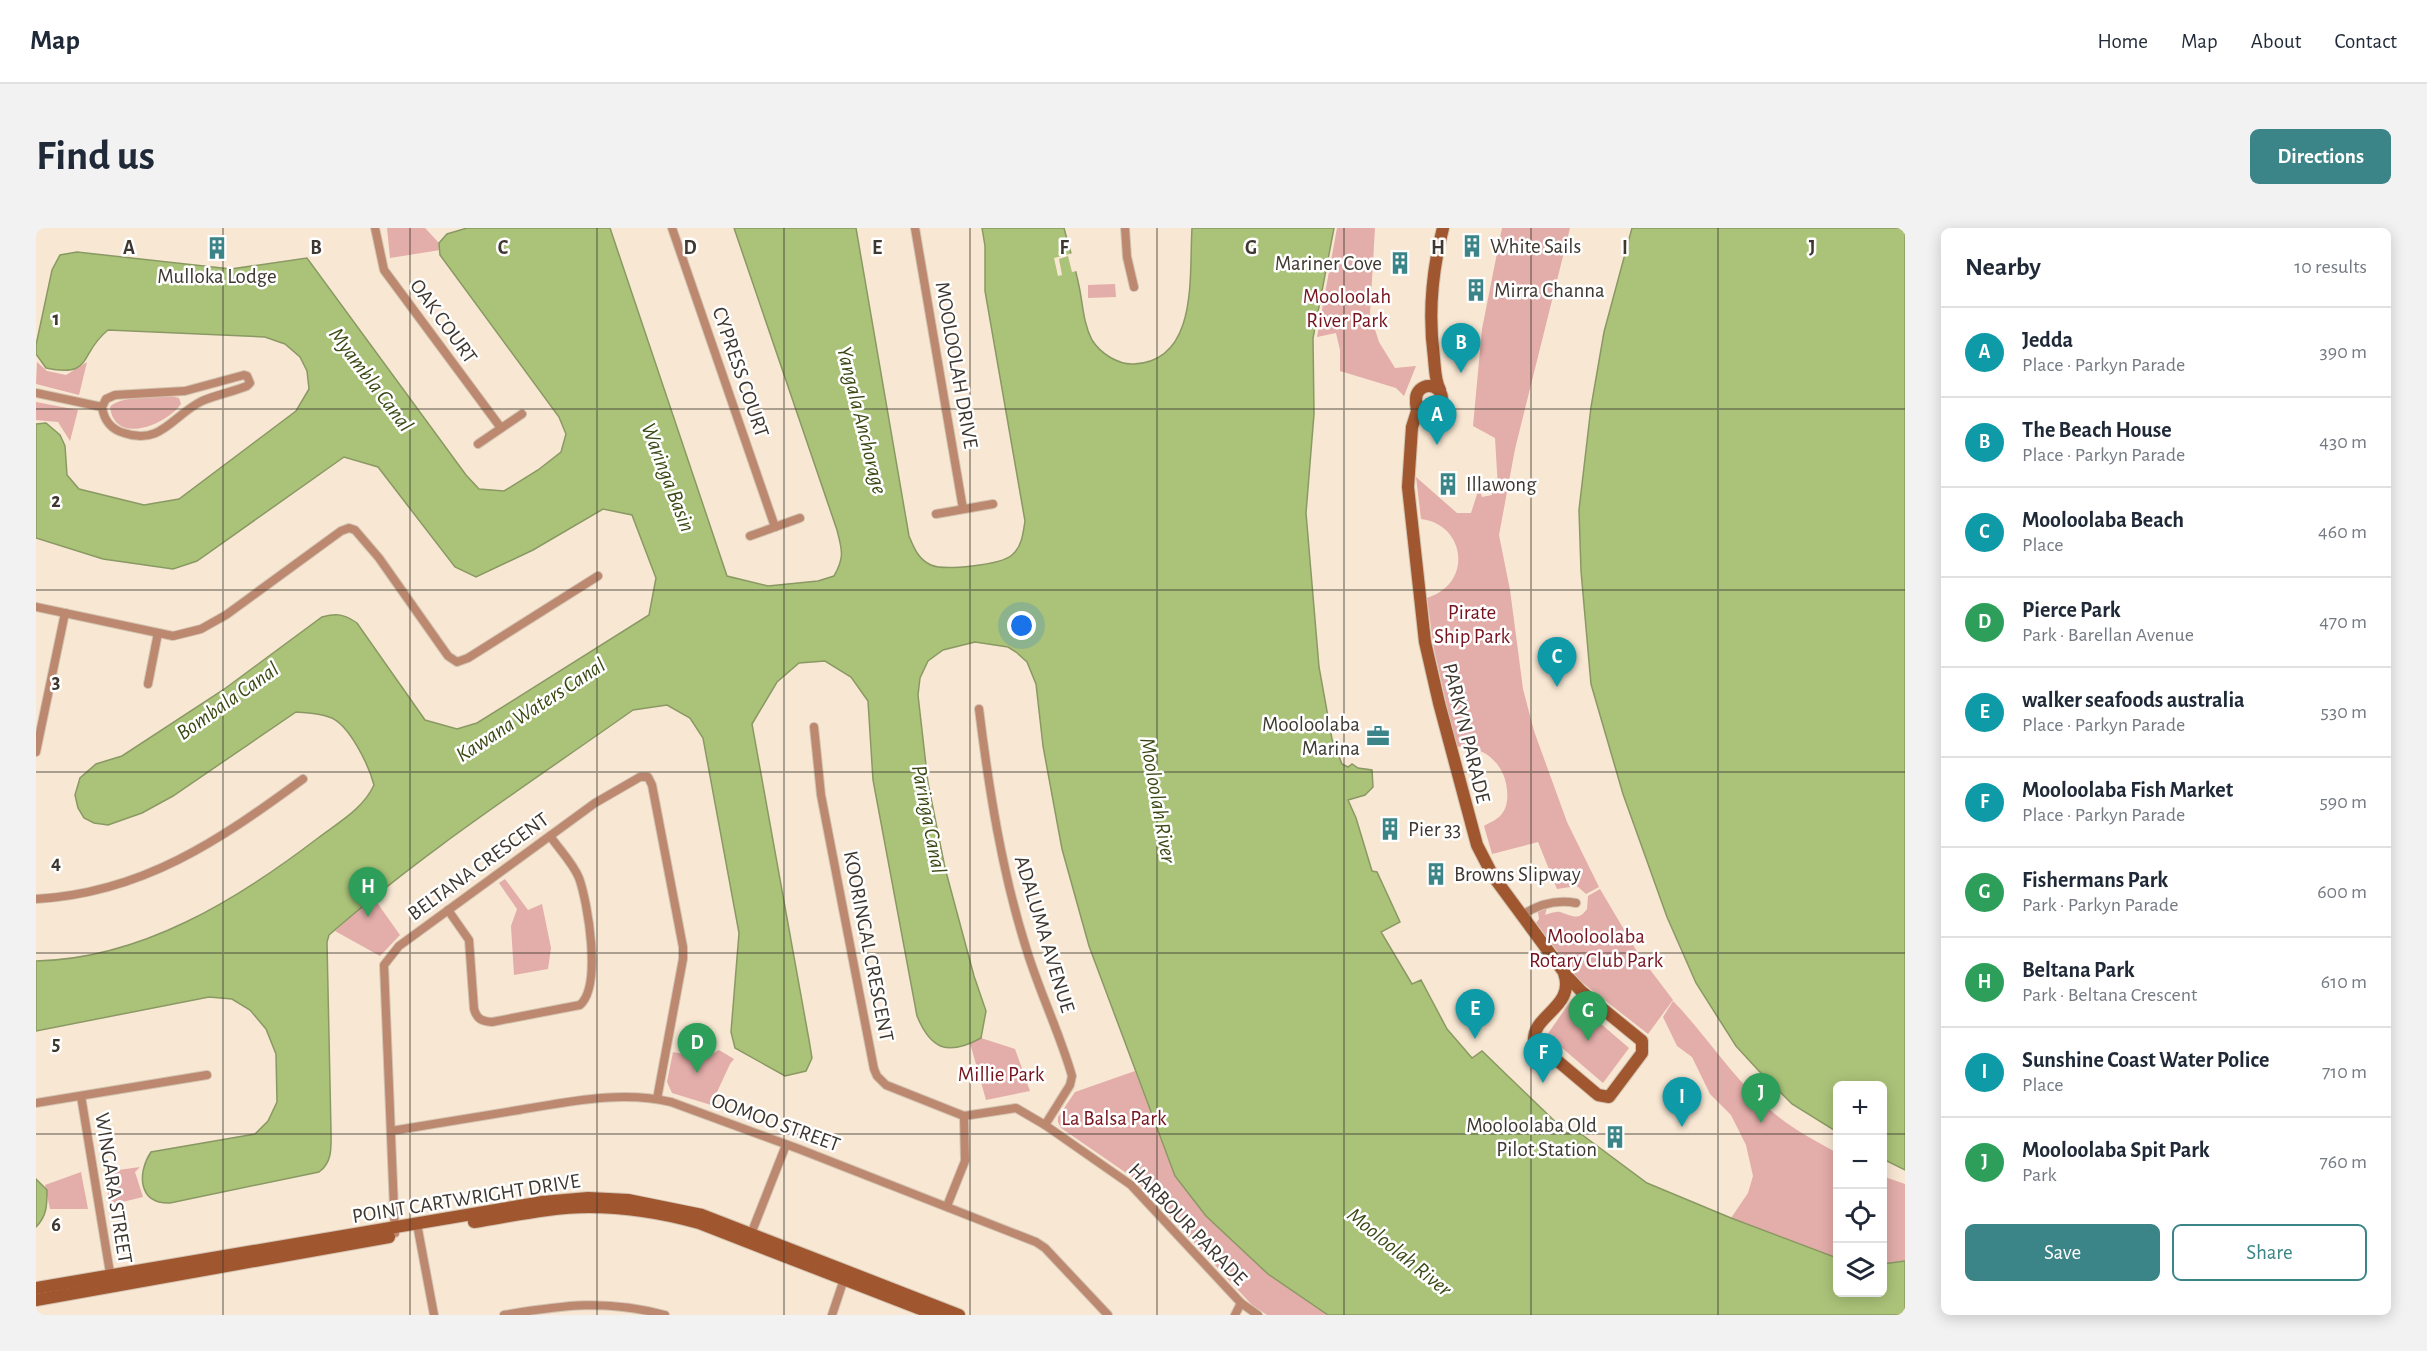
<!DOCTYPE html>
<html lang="en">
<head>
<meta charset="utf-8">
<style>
  :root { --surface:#fff; --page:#f2f2f3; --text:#1f2937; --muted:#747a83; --line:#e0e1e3; --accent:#3b8487 }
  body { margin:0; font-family:"Alegreya Sans",sans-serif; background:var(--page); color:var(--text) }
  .controls { position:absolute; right:18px; bottom:18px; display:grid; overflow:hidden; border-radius:9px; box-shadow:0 3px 15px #0003 }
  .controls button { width:54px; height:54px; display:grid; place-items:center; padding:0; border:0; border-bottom:2px solid var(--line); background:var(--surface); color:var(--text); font:30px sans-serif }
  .you { position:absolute; left:986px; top:398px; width:21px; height:21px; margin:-15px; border:4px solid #fff; border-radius:50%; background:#1a73e8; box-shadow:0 0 0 9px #1a73e833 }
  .badge { display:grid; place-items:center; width:39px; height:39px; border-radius:50%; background:var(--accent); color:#fff; font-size:20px; font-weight:700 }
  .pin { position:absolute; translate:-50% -50px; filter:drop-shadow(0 2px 3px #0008) }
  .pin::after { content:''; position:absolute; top:32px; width:21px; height:18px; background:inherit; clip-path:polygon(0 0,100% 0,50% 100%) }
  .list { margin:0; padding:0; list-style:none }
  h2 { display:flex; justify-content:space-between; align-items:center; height:78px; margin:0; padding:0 24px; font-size:26px }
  h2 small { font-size:20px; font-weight:400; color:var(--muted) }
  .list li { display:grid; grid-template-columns:39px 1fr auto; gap:18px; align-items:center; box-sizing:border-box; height:90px; padding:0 24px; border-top:2px solid var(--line) }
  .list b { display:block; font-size:22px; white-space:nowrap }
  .list p { margin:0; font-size:20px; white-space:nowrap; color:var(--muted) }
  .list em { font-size:20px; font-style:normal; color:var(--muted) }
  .actions { display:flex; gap:12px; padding:18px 24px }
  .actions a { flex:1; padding:14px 0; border:2px solid var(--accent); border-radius:9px; text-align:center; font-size:21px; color:var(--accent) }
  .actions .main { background:var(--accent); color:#fff }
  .icon { flex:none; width:33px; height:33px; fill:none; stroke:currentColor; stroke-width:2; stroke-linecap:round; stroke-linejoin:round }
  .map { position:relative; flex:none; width:1869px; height:1087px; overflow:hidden; border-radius:9px }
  header { display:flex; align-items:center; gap:36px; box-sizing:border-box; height:84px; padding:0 30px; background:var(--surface); border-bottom:2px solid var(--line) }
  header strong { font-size:28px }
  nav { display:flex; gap:33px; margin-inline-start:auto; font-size:21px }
  .intro { display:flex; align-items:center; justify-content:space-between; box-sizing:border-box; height:144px; padding:0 36px }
  h1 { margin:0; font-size:42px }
  .button { padding:15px 27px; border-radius:9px; background:var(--accent); color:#fff; font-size:21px; font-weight:700 }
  main { display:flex; gap:36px; padding:0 36px }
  aside { flex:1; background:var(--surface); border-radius:9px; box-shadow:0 3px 15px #0003 }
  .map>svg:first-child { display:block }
</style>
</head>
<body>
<header>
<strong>Map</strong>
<nav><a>Home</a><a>Map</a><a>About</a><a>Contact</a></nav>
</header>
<div class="intro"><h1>Find us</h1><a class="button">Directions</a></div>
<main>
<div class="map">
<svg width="1869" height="1087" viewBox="0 0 1869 1087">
  <rect width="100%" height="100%" fill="#f8e7d3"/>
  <!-- green -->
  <g fill="#e3ada9">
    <polygon points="351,0 389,0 403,15 404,22 354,30"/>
    <polygon points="1301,0 1339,0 1334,86 1343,114 1359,140 1380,138 1368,168 1360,160 1304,143 1304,122 1300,105 1281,109"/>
    <path d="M1466,0H1534L1479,221L1463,307L1474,362L1487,461L1498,503L1531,594L1563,659L1550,666L1541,658L1521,661L1502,614L1456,626L1448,598C1453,595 1460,592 1464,588C1471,581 1472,571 1471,562C1469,535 1446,516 1420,519L1398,421L1391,370C1438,355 1429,296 1385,291L1380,249L1421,285H1435L1443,260L1446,269L1456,267V260H1462L1459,210L1437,198L1446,101Z"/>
    <polygon points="1079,56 1080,69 1052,70 1052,57"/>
    <polygon points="1,134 11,143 30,147 51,134 43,167 0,156"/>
    <path d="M134,168L143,170L145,176C130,197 79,218 74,179C83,168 120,169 134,168Z"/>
    <polygon points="0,174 42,182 34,213 22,194 0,192"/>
    <polygon points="469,651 492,682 506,676 515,720 512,741 478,747 475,698 481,681 463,655"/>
    <path d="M1564,661L1603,727L1637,772L1612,806L1543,752L1500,695L1503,691L1502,684L1511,680L1509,687C1513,686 1519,683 1524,684C1535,687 1542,694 1551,681L1552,668Z"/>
    <polygon points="337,669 364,707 344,728 299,703"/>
    <polygon points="1536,771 1593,820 1567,855 1511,807"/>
    <path d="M1637,773C1672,809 1699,854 1739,886C1758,902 1780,913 1801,925V1030L1695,990L1712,965L1717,948L1710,917L1695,887L1674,866L1656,829L1641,818L1627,789Z"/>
    <polygon points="945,810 979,821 994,863 950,872 934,815"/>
    <polygon points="683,822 698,831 694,836 675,877 636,865 631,854 637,824 669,830"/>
    <polygon points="1099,843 1139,948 1232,1046 1292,1087 1231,1087 1216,1077 1099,951 1025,900 1022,894 1022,889 1039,864"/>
    <polygon points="104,939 99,944 107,969 74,977 68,944"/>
    <polygon points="45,944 52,981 14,981 9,957"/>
    <polygon points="1846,948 1869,956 1869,1033 1847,1036"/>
  </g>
  <!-- water -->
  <g fill="#abc379" stroke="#8a9963" stroke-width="1.5">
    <path d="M431,0H574L691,348L732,358L782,353L798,348C809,329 806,322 801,302L698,0H820L873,308C878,320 882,331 895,337C908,343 965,337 976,327C986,319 987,305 989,293L949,63V18L946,0H1028C1033,19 1039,38 1043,58C1047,76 1047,95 1056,112C1064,125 1082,137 1098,136C1163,133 1153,47 1156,0H1298L1277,110L1278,186L1270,285L1283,439L1296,511L1306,536L1312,539L1316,536L1322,540L1336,542L1337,559L1329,567L1312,572L1320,590L1336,643L1341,644L1364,694L1345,704L1376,756L1385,752L1411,801L1436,830L1446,823L1531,905L1541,903L1611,955L1695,990L1801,1030L1802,1064H1846L1847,1036L1869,1033V1087H1292L1232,1046L1170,988L1139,948L1053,718L1026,621L1007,518L1000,456L991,434L980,424L972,419L939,414L907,422L892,433L884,450L882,467L892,555L909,640L938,748L950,783L945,810C912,828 895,822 881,788L837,552L832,473L815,449L789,433L763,435L741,454L716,496L773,812L776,830L770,843L749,848L699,820L695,804L703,705L667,510L654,490L631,477L597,482C494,555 387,624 293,707L291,714L295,903C295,918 297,934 283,944L134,975C102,976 101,945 115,924L219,906L232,893L241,874L240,826L230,801L214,782L196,771L173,769L0,803V733C105,731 201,672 282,610C303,594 327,581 338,557C333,538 313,495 293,489C282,485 270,485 260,484L137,568L106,585L72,597L58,595L48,590L42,580L39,567L44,550L60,536L86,528L187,462L286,389C301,385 308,386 321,395L389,492L421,501L441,495L613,387L620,350L596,287L567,281L497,322L440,349L419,339L342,239L308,229L161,333L137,341L67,331L0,310V196L10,195L24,207L29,218L31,247L43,261L108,277L143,271L260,183L273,161L271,143L264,129L249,116L229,109L72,102C42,126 58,150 10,140L0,126V117L16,42L24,27L41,24L195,41L271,30L430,247L443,261L468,263L502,242L525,224L530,206L523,189L404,27L403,15L411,6Z"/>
    <polygon points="1596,0 1869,0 1869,942 1847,931 1846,858 1802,858 1801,904 1756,876 1722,842 1700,818 1660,755 1631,689 1587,566 1555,456 1545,343 1543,282 1555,179 1568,104"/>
    <path d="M0,951L11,962C11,977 11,988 0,999Z"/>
  </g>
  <!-- pier -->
  <polygon fill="#f8e7d3" points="1037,25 1041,43 1036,44 1032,28 1023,31 1026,47 1022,48 1018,30"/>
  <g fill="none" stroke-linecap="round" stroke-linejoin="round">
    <!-- street casing -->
    <g stroke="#d3c4b2" stroke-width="10">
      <g id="street">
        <polyline points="339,0 348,42 465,200"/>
        <polyline points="636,0 739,299"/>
        <polyline points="879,0 927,281"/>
        <polyline points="1089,0 1091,29 1098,59"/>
        <path d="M208,147L211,148L214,155L211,158C196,164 180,167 166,173C137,187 125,218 88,205C74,201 68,192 66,179L70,171L79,167L149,163Z"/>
        <polyline points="0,165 66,179"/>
        <polyline points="442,216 486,186"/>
        <polyline points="900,286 957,276"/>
        <polyline points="714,308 764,290"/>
        <polyline points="0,379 137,408 165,401 190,387 305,303 313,300 319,302 343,330 412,428 421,434 432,430 562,348"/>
        <polyline points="112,456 122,405"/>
        <path d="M943,481C953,562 966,645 991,723C1004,765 1024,806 1036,848L1034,857L1009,897"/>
        <polyline points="778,499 785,567 838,841 841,848 850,857 928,888"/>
        <polyline points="0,524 29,385"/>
        <path d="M0,671C107,665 184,612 267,551"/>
        <path d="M412,682L433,712L438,781C441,791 445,793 456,794L544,777C566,758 552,675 543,650C537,635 523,621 514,608"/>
        <path d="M1486,687C1503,676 1520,671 1540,675"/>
        <polyline points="45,868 75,1051"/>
        <polyline points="0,875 171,847"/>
        <polyline points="928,888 980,880 1009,897 1095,957 1205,1075 1222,1087"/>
        <path d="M355,903C397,896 440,889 483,882C532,874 585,862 635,874L763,921L1000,1014L1009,1020L1072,1087"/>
        <polyline points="911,978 929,933 928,888"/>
        <polyline points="381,996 398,1087"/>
        <polyline points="359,1005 348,737 363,718 559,575 604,549 612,549 616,557 647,719 647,731 621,871"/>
        <polyline points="713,1011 750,917"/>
        <path d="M468,1087C527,1077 570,1071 629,1087"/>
        <polyline points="796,1087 809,1048"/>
        <polyline points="1199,1087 1205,1075"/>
      </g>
    </g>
    <!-- secondary casing -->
    <g stroke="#d3c4b2" stroke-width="14">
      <g id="secondary">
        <circle cx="1393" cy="171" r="13"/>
        <path d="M1404,162C1399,153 1399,141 1398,130C1392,86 1396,43 1407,0"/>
        <path d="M1380,175L1381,183L1376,199L1372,259L1389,414L1403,475L1441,617L1457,648L1530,747L1546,764L1606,813V825L1573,869L1562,867L1498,813C1496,787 1540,779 1528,745"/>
        <path d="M438,994C476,988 515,979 553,979C591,979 627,985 663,995L900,1087"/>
        <polyline points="0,1060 507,974 552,970 592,972 666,987 923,1087"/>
        <polyline points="0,1072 353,1009"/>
      </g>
    </g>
    <!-- street -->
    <use href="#street" stroke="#bc886f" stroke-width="8"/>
    <!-- secondary -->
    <use href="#secondary" stroke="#a0572f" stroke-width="12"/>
  </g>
  <!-- grid -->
  <path fill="none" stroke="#3d372f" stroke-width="1.5" stroke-opacity="0.55" d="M187,0V1087M374,0V1087M561,0V1087M748,0V1087M934,0V1087M1121,0V1087M1308,0V1087M1495,0V1087M1682,0V1087M0,181H1869M0,362H1869M0,544H1869M0,725H1869M0,906H1802M1846,906H1869"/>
  <!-- icons -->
  <defs>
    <g id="building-bare" transform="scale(1.8)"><path d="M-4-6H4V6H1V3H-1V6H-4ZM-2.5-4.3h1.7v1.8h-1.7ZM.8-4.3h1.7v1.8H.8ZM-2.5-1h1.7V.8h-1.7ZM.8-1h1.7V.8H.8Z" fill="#3b8487" stroke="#fff" stroke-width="2.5" paint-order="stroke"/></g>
    <g id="office-bare" transform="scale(1.8)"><path d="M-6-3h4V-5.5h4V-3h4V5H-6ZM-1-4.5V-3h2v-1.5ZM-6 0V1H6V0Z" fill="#3b8487" stroke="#fff" stroke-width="2.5" paint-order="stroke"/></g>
  </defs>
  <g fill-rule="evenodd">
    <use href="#building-bare" x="1436" y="18"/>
    <use href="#building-bare" x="181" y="20"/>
    <use href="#building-bare" x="1364" y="35"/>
    <use href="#building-bare" x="1440" y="62"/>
    <use href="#building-bare" x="1412" y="256"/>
    <use href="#office-bare" x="1342" y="508"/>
    <use href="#building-bare" x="1354" y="601"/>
    <use href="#building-bare" x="1400" y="646"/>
    <use href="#building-bare" x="1579" y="909"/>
  </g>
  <g text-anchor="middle" stroke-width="5" stroke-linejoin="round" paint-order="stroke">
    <!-- poi labels -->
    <g font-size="21" fill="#3d372f" stroke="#fff" text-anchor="start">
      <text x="1454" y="25">White Sails</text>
      <text x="1346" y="42" text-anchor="end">Mariner Cove</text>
      <text x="181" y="55" text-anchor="middle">Mulloka Lodge</text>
      <text x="1458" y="69">Mirra Channa</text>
      <text x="1430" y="263">Illawong</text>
      <text x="1324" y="503" text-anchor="end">Mooloolaba<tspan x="1324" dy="24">Marina</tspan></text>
      <text x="1372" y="608">Pier 33</text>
      <text x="1418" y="653">Browns Slipway</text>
      <text x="1561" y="904" text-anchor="end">Mooloolaba Old<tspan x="1561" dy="24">Pilot Station</tspan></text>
    </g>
    <!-- park labels -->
    <g font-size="21" fill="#76131c" stroke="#fff">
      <text x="1311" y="75">Mooloolah<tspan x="1311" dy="24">River Park</tspan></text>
      <text x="1436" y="391">Pirate<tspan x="1436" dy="24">Ship Park</tspan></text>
      <text x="1560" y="715">Mooloolaba<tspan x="1560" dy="24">Rotary Club Park</tspan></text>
      <text x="965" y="853">Millie Park</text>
      <text x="1078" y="897">La Balsa Park</text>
    </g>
    <!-- street labels -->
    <g font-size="21" fill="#3d372f" stroke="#fff">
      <text transform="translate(408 93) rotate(54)" y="7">OAK COURT</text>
      <text transform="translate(921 137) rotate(80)" y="7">MOOLOOLAH DRIVE</text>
      <text transform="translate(705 144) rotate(71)" y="7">CYPRESS COURT</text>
      <text transform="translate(1431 505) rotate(76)" y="7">PARKYN PARADE</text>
      <text transform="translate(442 638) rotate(-36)" y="7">BELTANA CRESCENT</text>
      <text transform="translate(1009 706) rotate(73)" y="7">ADALUMA AVENUE</text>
      <text transform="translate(833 718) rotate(79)" y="7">KOORINGAL CRESCENT</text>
      <text transform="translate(740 894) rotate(20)" y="7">OOMOO STREET</text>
      <text transform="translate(78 960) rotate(81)" y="7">WINGARA STREET</text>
      <text transform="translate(430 970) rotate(-9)" y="7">POINT CARTWRIGHT DRIVE</text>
      <text transform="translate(1152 996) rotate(46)" y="7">HARBOUR PARADE</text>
    </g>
    <!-- water labels -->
    <g font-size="22" font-style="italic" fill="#3a4913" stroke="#fff">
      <text transform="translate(336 151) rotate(53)" y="8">Myambla Canal</text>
      <text transform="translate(827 192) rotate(76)" y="8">Yangala Anchorage</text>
      <text transform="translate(633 249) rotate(69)" y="8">Waringa Basin</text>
      <text transform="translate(191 472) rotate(-35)" y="8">Bombala Canal</text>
      <text transform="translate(494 481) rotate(-33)" y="8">Kawana Waters Canal</text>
      <text transform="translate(1123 572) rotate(80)" y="8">Mooloolah River</text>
      <text transform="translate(894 591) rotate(79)" y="8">Paringa Canal</text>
      <text transform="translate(1364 1023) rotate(39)" y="8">Mooloolah River</text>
    </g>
  </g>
  <g font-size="20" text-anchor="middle" font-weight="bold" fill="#3d372f" stroke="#fff" stroke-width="5" stroke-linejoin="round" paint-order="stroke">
    <text x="93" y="26">A</text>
    <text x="280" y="26">B</text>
    <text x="467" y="26">C</text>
    <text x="654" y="26">D</text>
    <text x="841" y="26">E</text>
    <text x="1028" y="26">F</text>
    <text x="1215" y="26">G</text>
    <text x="1402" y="26">H</text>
    <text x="1589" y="26">I</text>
    <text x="1776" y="26">J</text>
    <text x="20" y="97">1</text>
    <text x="20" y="279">2</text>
    <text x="20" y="460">3</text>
    <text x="20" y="641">4</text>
    <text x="20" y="822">5</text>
    <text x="20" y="1003">6</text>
  </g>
</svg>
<div class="controls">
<button>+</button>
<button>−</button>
<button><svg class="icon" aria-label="locate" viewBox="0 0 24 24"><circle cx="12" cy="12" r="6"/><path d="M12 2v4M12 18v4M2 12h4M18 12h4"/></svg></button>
<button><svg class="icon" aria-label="layers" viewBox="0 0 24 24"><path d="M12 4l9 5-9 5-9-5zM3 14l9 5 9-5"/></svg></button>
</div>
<div class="you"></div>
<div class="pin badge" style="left:1401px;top:217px;background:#0f9aa8">A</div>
<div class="pin badge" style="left:1425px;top:145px;background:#0f9aa8">B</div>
<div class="pin badge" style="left:1521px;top:459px;background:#0f9aa8">C</div>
<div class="pin badge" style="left:661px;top:845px;background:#2e9e5b">D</div>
<div class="pin badge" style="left:1439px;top:811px;background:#0f9aa8">E</div>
<div class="pin badge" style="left:1507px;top:855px;background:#0f9aa8">F</div>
<div class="pin badge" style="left:1552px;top:813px;background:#2e9e5b">G</div>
<div class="pin badge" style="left:332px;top:689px;background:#2e9e5b">H</div>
<div class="pin badge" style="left:1646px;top:899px;background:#0f9aa8">I</div>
<div class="pin badge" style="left:1725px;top:895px;background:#2e9e5b">J</div>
</div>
<aside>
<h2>Nearby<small>10 results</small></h2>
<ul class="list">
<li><span class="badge" style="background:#0f9aa8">A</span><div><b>Jedda</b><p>Place · Parkyn Parade</p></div><em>390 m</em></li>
<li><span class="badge" style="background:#0f9aa8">B</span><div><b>The Beach House</b><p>Place · Parkyn Parade</p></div><em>430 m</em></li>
<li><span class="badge" style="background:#0f9aa8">C</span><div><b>Mooloolaba Beach</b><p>Place</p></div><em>460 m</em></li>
<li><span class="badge" style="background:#2e9e5b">D</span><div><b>Pierce Park</b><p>Park · Barellan Avenue</p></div><em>470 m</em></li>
<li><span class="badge" style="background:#0f9aa8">E</span><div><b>walker seafoods australia</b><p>Place · Parkyn Parade</p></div><em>530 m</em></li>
<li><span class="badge" style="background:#0f9aa8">F</span><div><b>Mooloolaba Fish Market</b><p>Place · Parkyn Parade</p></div><em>590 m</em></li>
<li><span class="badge" style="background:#2e9e5b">G</span><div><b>Fishermans Park</b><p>Park · Parkyn Parade</p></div><em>600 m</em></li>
<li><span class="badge" style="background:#2e9e5b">H</span><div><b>Beltana Park</b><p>Park · Beltana Crescent</p></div><em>610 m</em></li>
<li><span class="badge" style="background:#0f9aa8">I</span><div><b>Sunshine Coast Water Police</b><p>Place</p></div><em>710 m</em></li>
<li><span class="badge" style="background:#2e9e5b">J</span><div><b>Mooloolaba Spit Park</b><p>Park</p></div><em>760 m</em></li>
</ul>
<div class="actions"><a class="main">Save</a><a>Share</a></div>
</aside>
</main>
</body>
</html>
